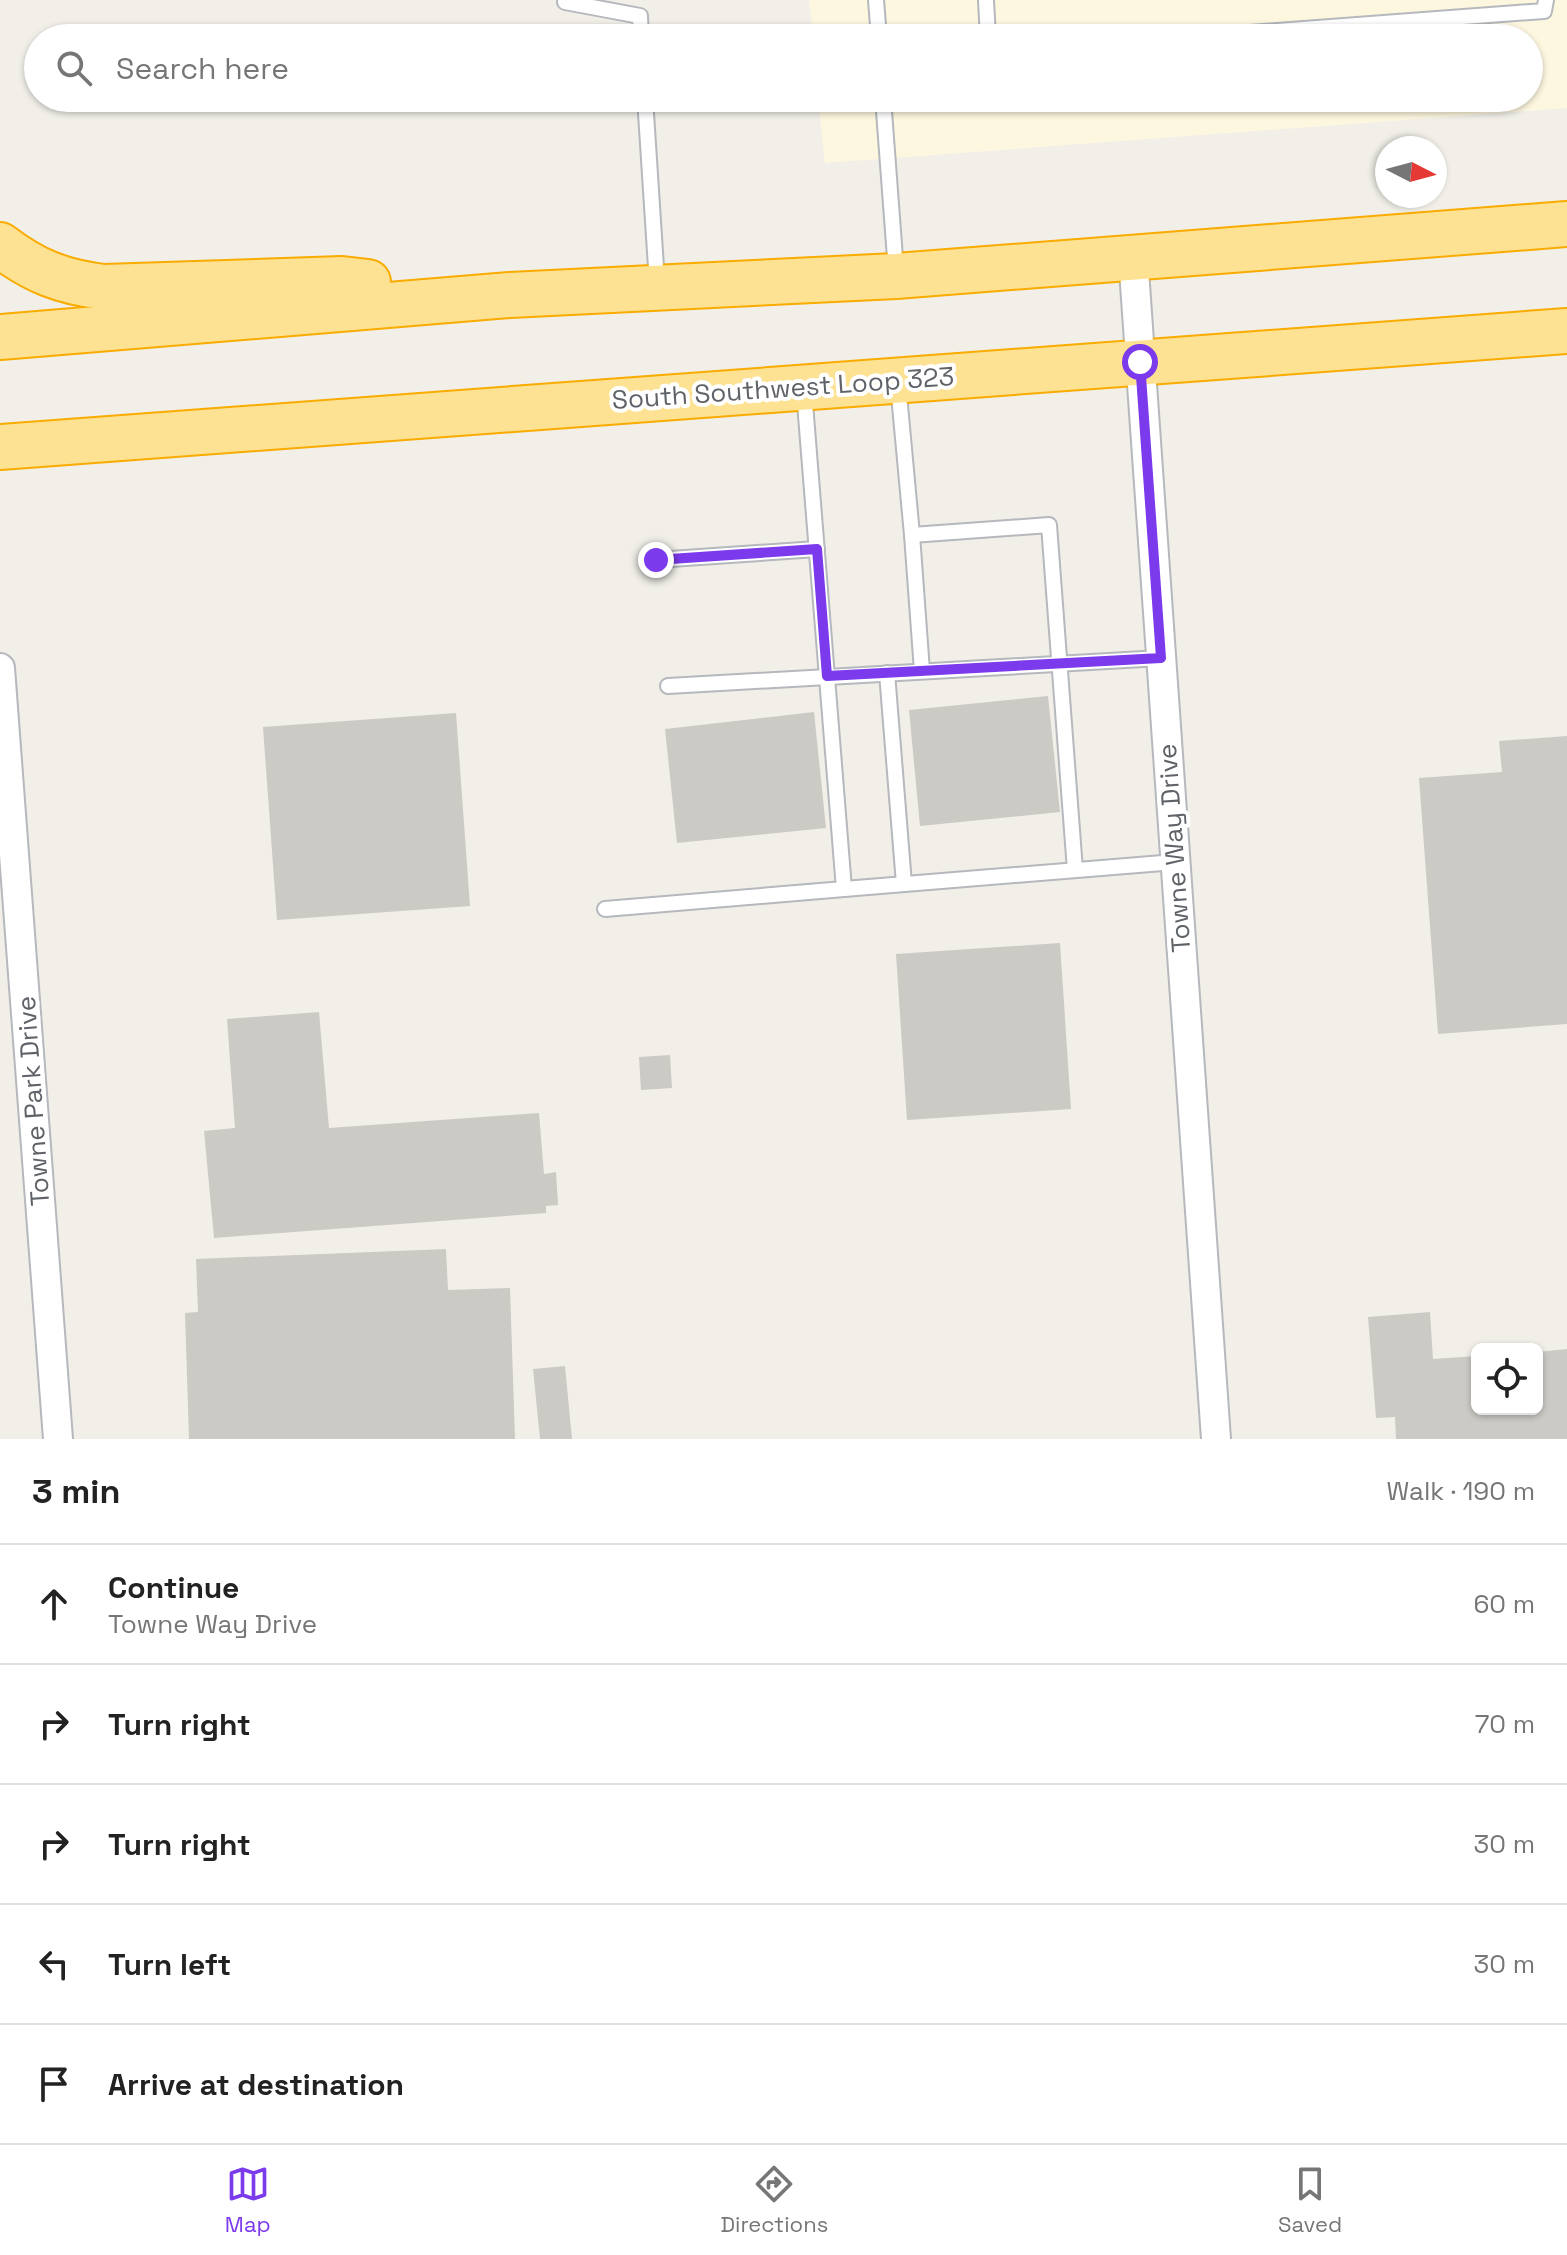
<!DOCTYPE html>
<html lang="en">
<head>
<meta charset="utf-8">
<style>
  :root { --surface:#fff; --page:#f6f6f6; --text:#222; --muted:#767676; --line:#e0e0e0; --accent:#7c3aed }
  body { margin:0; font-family:"Space Grotesk",sans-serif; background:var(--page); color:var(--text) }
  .controls { position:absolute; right:24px; bottom:24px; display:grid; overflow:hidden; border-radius:12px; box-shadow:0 2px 6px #0004 }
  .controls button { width:72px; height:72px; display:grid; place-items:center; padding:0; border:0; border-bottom:2px solid var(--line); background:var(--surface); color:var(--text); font:40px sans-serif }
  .compass { position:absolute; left:1375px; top:136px; width:72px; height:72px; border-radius:50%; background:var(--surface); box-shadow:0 2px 6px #0004; rotate:96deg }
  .stop { position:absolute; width:24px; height:24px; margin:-18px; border:6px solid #7c3aed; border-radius:50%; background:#fff }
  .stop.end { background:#7c3aed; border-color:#fff; box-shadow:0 2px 8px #0008 }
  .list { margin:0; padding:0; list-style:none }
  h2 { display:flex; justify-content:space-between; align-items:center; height:104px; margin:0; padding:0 32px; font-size:34px }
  h2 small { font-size:26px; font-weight:400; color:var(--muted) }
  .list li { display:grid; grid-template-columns:52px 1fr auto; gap:24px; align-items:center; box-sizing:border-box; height:120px; padding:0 32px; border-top:2px solid var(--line) }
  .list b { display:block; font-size:30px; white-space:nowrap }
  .list p { margin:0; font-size:26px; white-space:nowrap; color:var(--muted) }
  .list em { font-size:26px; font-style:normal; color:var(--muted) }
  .icon { flex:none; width:44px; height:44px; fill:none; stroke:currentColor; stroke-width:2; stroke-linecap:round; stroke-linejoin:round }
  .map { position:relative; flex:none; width:1567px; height:1439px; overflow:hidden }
  .search { position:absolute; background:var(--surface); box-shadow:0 2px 6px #0004; left:24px; right:24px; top:24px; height:88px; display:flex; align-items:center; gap:20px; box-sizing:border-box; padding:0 28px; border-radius:44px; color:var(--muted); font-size:30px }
  .sheet { height:704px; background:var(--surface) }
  nav { display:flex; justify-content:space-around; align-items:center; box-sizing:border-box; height:112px; border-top:2px solid var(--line); background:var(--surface); font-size:22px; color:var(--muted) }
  nav a { display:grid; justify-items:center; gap:4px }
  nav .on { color:var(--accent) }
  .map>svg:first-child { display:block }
</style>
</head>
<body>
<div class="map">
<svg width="1567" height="1439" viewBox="0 0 1567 1439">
  <rect width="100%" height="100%" fill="#f1efe8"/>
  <!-- commercial -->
  <polygon fill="#fef7e0" points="809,0 1567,0 1567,108 825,163 818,98 1529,98 1529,38 813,38"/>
  <!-- building -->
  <g fill="#cccac5">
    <polygon points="1048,696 1060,812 920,826 909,710"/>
    <polygon points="814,712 826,828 677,843 665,729"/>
    <polygon points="456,713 470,906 277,920 263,727"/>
    <polygon points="1567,736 1567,1024 1438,1034 1419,778 1502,772 1499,741"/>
    <polygon points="1060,943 1071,1109 907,1120 896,954"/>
    <polygon points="319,1012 329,1128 539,1113 544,1174 556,1172 558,1205 546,1206 546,1213 214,1238 204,1131 235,1128 227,1019"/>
    <polygon points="670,1055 672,1088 641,1090 639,1057"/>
    <polygon points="446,1249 448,1290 510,1288 515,1439 189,1439 185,1313 198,1312 196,1259"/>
    <polygon points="1430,1312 1433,1359 1477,1356 1477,1409 1537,1409 1537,1352 1567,1349 1567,1439 1396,1439 1395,1417 1376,1418 1368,1317"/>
    <polygon points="565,1366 572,1439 540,1439 533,1369"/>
  </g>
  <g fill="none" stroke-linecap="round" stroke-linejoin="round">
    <!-- lane casing -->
    <g stroke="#b5b8bc" stroke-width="18">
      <g id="lane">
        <polyline points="876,0 879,38"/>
        <polyline points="986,0 988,38"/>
        <polyline points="565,2 640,16 641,38"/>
        <polyline points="1183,38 1544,11 1546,0"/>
        <polyline points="645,98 657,283"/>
        <polyline points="883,98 896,271"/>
        <polyline points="898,384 912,535"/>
        <polyline points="656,560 817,549"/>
        <polyline points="922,671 912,535 1049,525 1075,870"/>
        <polyline points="887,673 904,884"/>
        <polyline points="668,686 1161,658"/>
        <polyline points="844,889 1175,862"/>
        <polyline points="605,909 844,889 804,391"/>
      </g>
    </g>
    <!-- street casing -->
    <g stroke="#b5b8bc" stroke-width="32">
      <g id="street">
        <polyline points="1133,256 1216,1439"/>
        <polyline points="0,668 58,1439"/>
      </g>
    </g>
    <!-- highway casing -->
    <g stroke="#f9ab00" stroke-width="48">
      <g id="highway">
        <path d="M0,245C34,271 62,282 104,287L342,279L368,282"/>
        <polyline points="0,337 510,295 896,276 1567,224"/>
        <polyline points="0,447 1567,331"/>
      </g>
    </g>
    <!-- lane -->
    <use href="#lane" stroke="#fff" stroke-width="14"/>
    <!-- street -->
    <use href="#street" stroke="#fff" stroke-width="28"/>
    <!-- highway -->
    <use href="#highway" stroke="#fde293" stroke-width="44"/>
  </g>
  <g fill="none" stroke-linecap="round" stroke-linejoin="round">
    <!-- route -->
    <polyline stroke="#7c3aed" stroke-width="10" points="656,560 817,549 827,676 1161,658 1140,362"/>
  </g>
  <g text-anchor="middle" stroke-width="8" stroke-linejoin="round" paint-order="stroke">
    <!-- street labels -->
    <g font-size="26" fill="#5f6368" stroke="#fff">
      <text transform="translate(783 388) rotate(-4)" y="9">South Southwest Loop 323</text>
      <text transform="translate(1174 848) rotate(-94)" y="9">Towne Way Drive</text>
      <text transform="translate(33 1101) rotate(-94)" y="9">Towne Park Drive</text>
    </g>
  </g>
</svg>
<div class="controls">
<button><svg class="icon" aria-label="locate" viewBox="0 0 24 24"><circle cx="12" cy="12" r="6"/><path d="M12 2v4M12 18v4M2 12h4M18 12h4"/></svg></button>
</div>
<svg class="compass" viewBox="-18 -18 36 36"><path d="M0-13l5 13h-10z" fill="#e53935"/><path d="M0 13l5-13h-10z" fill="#767676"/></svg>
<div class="stop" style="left:1140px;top:362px"></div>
<div class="stop end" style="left:656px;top:560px"></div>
<div class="search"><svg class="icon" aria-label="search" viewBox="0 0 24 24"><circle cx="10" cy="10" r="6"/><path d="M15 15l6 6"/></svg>Search here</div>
</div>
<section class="sheet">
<h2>3 min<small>Walk · 190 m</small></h2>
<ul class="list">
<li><svg class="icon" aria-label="ahead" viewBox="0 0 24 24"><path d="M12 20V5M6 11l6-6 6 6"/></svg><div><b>Continue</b><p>Towne Way Drive</p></div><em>60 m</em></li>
<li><svg class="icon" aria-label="right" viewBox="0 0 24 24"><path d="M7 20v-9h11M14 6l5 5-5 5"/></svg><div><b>Turn right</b></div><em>70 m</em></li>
<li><svg class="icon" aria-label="right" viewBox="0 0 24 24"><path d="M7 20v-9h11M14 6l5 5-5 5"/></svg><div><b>Turn right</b></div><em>30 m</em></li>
<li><svg class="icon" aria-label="left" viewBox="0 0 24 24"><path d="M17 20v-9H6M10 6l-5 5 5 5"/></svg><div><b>Turn left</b></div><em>30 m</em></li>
<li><svg class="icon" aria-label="arrive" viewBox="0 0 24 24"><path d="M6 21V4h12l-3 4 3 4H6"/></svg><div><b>Arrive at destination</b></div></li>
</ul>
</section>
<nav>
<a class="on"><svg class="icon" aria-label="map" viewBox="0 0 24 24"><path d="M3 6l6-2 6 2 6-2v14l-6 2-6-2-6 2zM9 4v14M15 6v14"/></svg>Map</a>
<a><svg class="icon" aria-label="directions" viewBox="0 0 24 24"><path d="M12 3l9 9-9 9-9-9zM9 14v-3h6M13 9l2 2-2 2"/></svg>Directions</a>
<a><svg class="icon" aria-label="saved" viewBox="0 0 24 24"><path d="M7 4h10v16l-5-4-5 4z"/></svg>Saved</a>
</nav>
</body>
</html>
